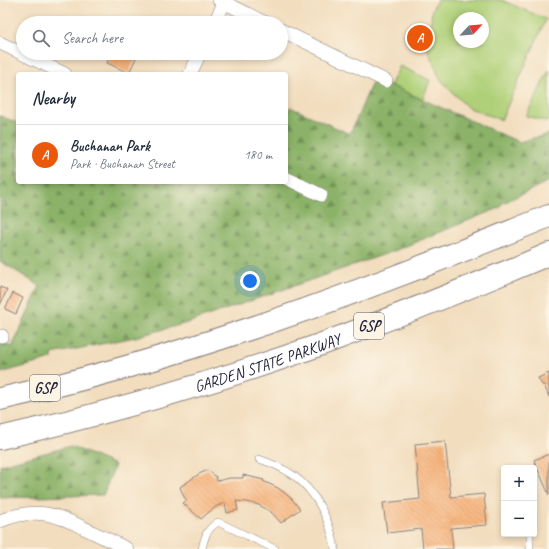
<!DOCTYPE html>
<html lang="en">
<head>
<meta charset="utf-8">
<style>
  :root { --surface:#fff; --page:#f6f6f7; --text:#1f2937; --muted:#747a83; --line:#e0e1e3; --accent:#ea580c }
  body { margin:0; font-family:Caveat,sans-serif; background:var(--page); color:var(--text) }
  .controls { position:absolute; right:12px; bottom:12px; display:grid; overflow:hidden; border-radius:4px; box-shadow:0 2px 6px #0003 }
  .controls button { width:36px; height:36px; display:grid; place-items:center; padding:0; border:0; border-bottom:1px solid var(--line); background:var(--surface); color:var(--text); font:20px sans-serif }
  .compass { position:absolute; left:453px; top:12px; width:36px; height:36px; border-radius:50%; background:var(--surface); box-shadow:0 2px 6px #0003; rotate:64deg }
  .you { position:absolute; left:250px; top:281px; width:14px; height:14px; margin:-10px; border:3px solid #fff; border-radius:50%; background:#1a73e8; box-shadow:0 0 0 6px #1a73e833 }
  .badge { display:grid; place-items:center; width:26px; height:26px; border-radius:50%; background:var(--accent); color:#fff; font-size:13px; font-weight:700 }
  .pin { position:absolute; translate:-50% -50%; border:2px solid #fff; box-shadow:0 1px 4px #0006 }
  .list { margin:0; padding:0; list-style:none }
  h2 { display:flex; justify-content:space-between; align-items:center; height:52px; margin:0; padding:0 16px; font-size:17px }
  h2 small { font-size:13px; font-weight:400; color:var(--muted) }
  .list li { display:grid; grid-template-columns:26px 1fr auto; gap:12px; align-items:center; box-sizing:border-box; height:60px; padding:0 16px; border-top:1px solid var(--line) }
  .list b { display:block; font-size:15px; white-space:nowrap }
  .list p { margin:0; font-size:13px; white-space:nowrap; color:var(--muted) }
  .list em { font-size:13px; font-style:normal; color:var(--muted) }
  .icon { flex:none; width:22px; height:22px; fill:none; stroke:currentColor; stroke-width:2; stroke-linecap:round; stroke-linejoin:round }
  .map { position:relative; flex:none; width:549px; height:549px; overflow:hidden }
  .search { position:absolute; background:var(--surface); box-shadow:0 2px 6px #0003; left:16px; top:16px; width:272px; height:44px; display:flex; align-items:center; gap:10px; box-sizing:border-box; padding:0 14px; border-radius:22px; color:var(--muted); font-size:15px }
  .panel { position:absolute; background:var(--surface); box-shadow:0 2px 6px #0003; left:16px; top:72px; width:272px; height:112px; border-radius:4px }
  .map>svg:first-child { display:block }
</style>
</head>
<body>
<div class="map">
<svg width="549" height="549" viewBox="0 0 549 549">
  <defs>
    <pattern id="forest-firs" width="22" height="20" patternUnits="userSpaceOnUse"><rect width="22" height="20" fill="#8bb268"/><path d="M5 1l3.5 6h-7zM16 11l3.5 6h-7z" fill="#719057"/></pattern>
    <pattern id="building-back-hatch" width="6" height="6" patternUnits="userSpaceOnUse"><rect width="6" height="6" fill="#f7b37b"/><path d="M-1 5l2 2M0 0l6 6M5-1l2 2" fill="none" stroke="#d39a6b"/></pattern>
  </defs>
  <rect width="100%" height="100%" fill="#fcf5e5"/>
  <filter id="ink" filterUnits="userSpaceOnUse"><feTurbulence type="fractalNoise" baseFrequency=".025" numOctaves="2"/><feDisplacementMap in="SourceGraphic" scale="8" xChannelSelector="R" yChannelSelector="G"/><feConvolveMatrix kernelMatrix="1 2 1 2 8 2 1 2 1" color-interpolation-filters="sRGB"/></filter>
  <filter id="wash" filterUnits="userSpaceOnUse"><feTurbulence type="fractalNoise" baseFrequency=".012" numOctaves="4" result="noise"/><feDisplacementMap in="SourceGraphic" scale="16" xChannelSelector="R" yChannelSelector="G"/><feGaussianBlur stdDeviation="0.9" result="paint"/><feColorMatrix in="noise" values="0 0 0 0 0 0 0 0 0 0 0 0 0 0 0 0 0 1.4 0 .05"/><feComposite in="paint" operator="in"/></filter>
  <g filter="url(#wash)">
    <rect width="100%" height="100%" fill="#f2ddbe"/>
    <!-- green -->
    <g fill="#afd078" stroke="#68795a" fill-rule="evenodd">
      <path d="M437,0H501L546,19L501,120L467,107L440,79L428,50L432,10ZM459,18H483V42H459Z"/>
      <polygon points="400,66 430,80 422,101 390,86"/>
      <polygon points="549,70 549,122 526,116"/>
    </g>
    <!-- forest -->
    <g fill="url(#forest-firs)" stroke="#566a52">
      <polygon points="374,78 519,142 549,134 549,181 501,204 501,207 394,251 187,323 135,337 52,354 52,359 0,373 0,341 12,347 40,286 0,261 0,116 18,123 18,182 286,182 286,115 290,107 350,134"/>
      <polygon points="71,446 115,465 103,495 0,498 0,465"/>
    </g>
    <g id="blocks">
      <!-- building -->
      <g fill="url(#building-back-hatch)">
        <polygon points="86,53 97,53 95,57"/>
        <polygon points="111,53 126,53 136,58 129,73 107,63"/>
        <polygon points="0,287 7,290 0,305"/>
        <polygon points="13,293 23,298 16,314 5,309"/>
        <polygon points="549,373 549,397 544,385 542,385 538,378"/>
        <polygon points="445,441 451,497 484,494 487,525 451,528 453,549 423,549 421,529 387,533 383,503 420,499 415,444"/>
        <polygon points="549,454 549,495 534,460"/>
        <polygon points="208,470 216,477 217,481 230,478 243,478 243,475 264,480 263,481 278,488 291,498 300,509 281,523 271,512 259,505 247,502 236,501 238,510 227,513 225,503 217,506 209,512 201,519 183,503 187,500 184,497 180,487 199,474"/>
      </g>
    </g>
  </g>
  <g filter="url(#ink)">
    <use href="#blocks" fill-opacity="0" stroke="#8a807c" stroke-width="1"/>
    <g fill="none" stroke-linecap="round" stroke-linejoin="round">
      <!-- lane casing -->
      <g stroke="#8a807c" stroke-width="8">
        <g id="lane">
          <path d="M259,459C271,463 283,468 293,475C316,491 331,522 335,549"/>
          <polyline points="530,534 530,549"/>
          <path d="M202,549C205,536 206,530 218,522L275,549"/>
        </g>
      </g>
      <!-- street casing -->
      <g stroke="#8a807c" stroke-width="14">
        <g id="street">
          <polyline points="219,0 266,23"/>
          <polyline points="214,23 226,0"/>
          <polyline points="281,30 386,81"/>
          <polyline points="0,43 65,74"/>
          <polyline points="190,74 200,53"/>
          <polyline points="286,178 321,195"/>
          <polyline points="0,336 2,336"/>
          <path d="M0,521C34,507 55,513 86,529C100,536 114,542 127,549"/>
        </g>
      </g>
      <!-- highway casing -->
      <g stroke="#8a807c" stroke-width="24">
        <g id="highway">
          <path d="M0,399C189,357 370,289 549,216"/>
          <path id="s1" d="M0,438C109,413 217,382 322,344C398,316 474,286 549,254"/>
        </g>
      </g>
      <!-- lane -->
      <use href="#lane" stroke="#fff" stroke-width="7"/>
      <!-- street -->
      <use href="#street" stroke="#fff" stroke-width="13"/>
      <!-- highway -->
      <use href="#highway" stroke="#fff" stroke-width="22"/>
    </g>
  </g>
  <g text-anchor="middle" stroke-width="4" stroke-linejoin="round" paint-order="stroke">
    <!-- shield labels -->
    <g fill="#fcf5e5" stroke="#63616e" stroke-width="1">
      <rect x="354" y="313" width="30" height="26" rx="3"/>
      <rect x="30" y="375" width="30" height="26" rx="3"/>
    </g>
    <g font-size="15" font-weight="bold" fill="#22223b">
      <text x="369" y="331">GSP</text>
      <text x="45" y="393">GSP</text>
    </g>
    <!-- street labels -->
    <g font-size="16" fill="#22223b" stroke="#fcf5e5">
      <text dy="6" stroke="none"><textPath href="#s1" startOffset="278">GARDEN STATE PARKWAY</textPath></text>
    </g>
  </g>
</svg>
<div class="controls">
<button>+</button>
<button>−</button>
</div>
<svg class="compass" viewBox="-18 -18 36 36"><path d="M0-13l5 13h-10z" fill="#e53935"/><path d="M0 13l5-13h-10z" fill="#747a83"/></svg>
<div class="you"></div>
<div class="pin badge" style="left:420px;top:38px">A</div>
<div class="search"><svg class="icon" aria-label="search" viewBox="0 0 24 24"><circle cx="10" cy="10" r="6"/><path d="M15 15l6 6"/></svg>Search here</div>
<section class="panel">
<h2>Nearby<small></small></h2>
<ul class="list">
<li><span class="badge">A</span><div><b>Buchanan Park</b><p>Park · Buchanan Street</p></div><em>180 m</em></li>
</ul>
</section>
</div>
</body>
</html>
